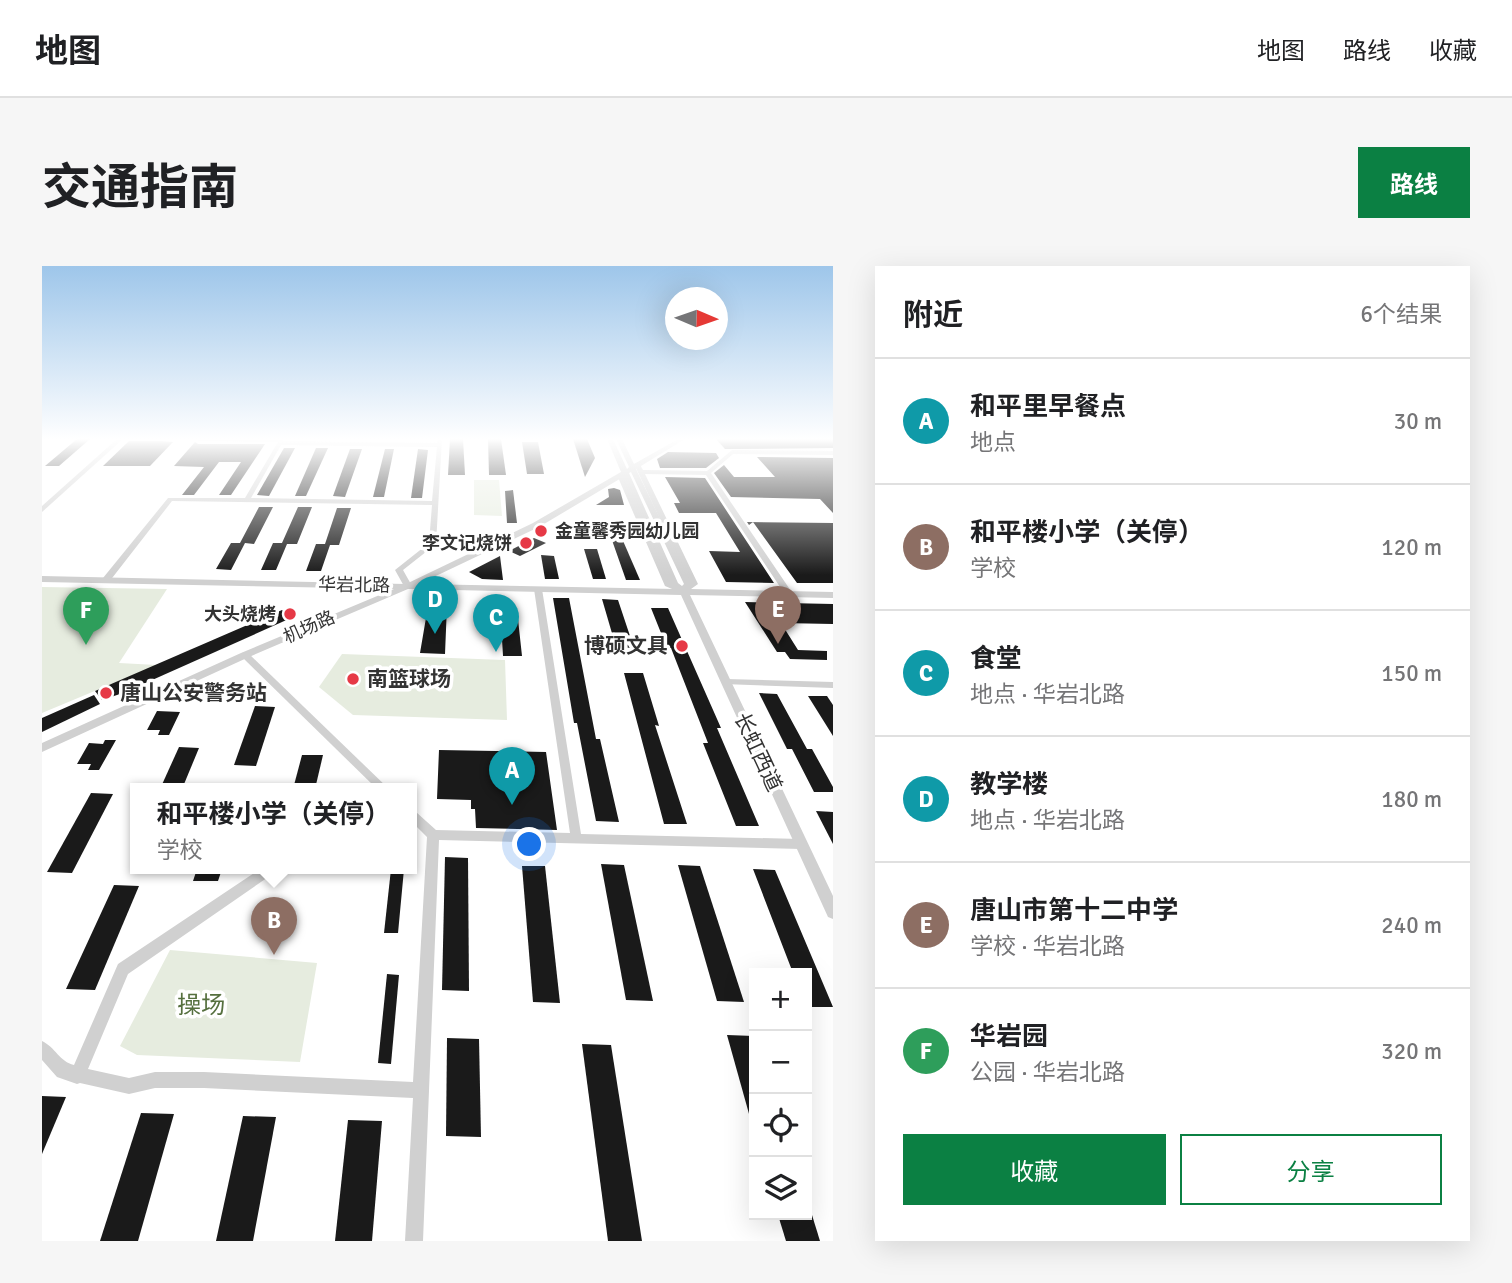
<!DOCTYPE html>
<html lang="zh">
<head>
<meta charset="utf-8">
<style>
  :root { --surface:#fff; --page:#f6f6f6; --text:#202124; --muted:#757577; --line:#e0e0e0; --accent:#0b8043 }
  body { margin:0; font-family:Signika,"Noto Sans SC",sans-serif; background:var(--page); color:var(--text) }
  .controls { position:absolute; right:21px; bottom:21px; display:grid; overflow:hidden; border-radius:0px; box-shadow:0 7px 28px #0002 }
  .controls button { width:63px; height:63px; display:grid; place-items:center; padding:0; border:0; border-bottom:2px solid var(--line); background:var(--surface); color:var(--text); font:35px sans-serif }
  .compass { position:absolute; left:623px; top:21px; width:63px; height:63px; border-radius:50%; background:var(--surface); box-shadow:0 7px 28px #0002; rotate:92deg }
  .you { position:absolute; left:488px; top:579px; width:24px; height:24px; margin:-18px; border:5px solid #fff; border-radius:50%; background:#1a73e8; box-shadow:0 0 0 10px #1a73e833 }
  .badge { display:grid; place-items:center; width:46px; height:46px; border-radius:50%; background:var(--accent); color:#fff; font-size:23px; font-weight:700 }
  .pin { position:absolute; translate:-50% -58px; filter:drop-shadow(0 2px 4px #0008) }
  .pin::after { content:''; position:absolute; top:37px; width:24px; height:21px; background:inherit; clip-path:polygon(0 0,100% 0,50% 100%) }
  .popup { position:absolute; left:88px; top:517px; width:287px; height:91px; box-sizing:border-box; display:grid; place-content:center; border-radius:0px; background:var(--surface); filter:drop-shadow(0 2px 5px #0005); font-size:23px; white-space:nowrap; color:var(--muted) }
  .popup b { font-size:26px; color:var(--text) }
  .popup::after { content:''; position:absolute; left:50%; top:100%; margin-left:-14px; border:14px solid transparent; border-top-color:var(--surface) }
  .list { margin:0; padding:0; list-style:none }
  h2 { display:flex; justify-content:space-between; align-items:center; height:91px; margin:0; padding:0 28px; font-size:30px }
  h2 small { font-size:23px; font-weight:400; color:var(--muted) }
  .list li { display:grid; grid-template-columns:46px 1fr auto; gap:21px; align-items:center; box-sizing:border-box; height:126px; padding:0 28px; border-top:2px solid var(--line) }
  .list b { display:block; font-size:26px; white-space:nowrap }
  .list p { margin:0; font-size:23px; white-space:nowrap; color:var(--muted) }
  .list em { font-size:23px; font-style:normal; color:var(--muted) }
  .actions { display:flex; gap:14px; padding:21px 28px }
  .actions a { flex:1; padding:16px 0; border:2px solid var(--accent); border-radius:0px; text-align:center; font-size:24px; color:var(--accent) }
  .actions .main { background:var(--accent); color:#fff }
  .icon { flex:none; width:38px; height:38px; fill:none; stroke:currentColor; stroke-width:2; stroke-linecap:round; stroke-linejoin:round }
  .map { position:relative; flex:none; width:791px; height:975px; overflow:hidden; border-radius:0px }
  header { display:flex; align-items:center; gap:42px; box-sizing:border-box; height:98px; padding:0 35px; background:var(--surface); border-bottom:2px solid var(--line) }
  header strong { font-size:33px }
  nav { display:flex; gap:38px; margin-inline-start:auto; font-size:24px }
  .intro { display:flex; align-items:center; justify-content:space-between; box-sizing:border-box; height:168px; padding:0 42px }
  h1 { margin:0; font-size:49px }
  .button { padding:18px 32px; border-radius:0px; background:var(--accent); color:#fff; font-size:24px; font-weight:700 }
  main { display:flex; gap:42px; padding:0 42px }
  aside { flex:1; background:var(--surface); border-radius:0px; box-shadow:0 7px 28px #0002 }
  .map>svg:first-child { display:block }
</style>
</head>
<body>
<header>
<strong>地图</strong>
<nav><a>地图</a><a>路线</a><a>收藏</a></nav>
</header>
<div class="intro"><h1>交通指南</h1><a class="button">路线</a></div>
<main>
<div class="map">
<svg width="791" height="975" viewBox="0 0 791 975">
  <rect width="100%" height="100%" fill="#fff"/>
  <!-- green -->
  <g fill="#e6ecdf">
    <polygon points="432,214 457,214 460,250 432,249"/>
    <polygon points="0,321 125,323 77,397 115,399 0,447"/>
    <polygon points="300,388 463,394 465,454 311,449 277,421"/>
    <polygon points="128,684 275,697 258,796 95,789 78,780"/>
  </g>
  <!-- building -->
  <g fill="#1a1a1a">
    <polygon points="35,173 48,173 17,200 3,200"/>
    <polygon points="408,173 421,173 423,209 406,209"/>
    <polygon points="446,173 459,173 464,209 447,209"/>
    <polygon points="531,173 545,173 553,192 543,211"/>
    <polygon points="674,173 791,173 791,182 683,183"/>
    <polygon points="87,175 119,175 131,176 108,200 61,200"/>
    <polygon points="153,176 156,178 223,178 189,229 177,229 199,196 177,196 152,229 140,229 162,201 132,200"/>
    <polygon points="480,176 496,176 502,208 485,208"/>
    <polygon points="242,182 253,182 227,230 215,229"/>
    <polygon points="274,182 286,182 264,230 253,230"/>
    <polygon points="308,183 320,183 303,231 291,230"/>
    <polygon points="343,183 352,183 342,231 331,231"/>
    <polygon points="376,183 386,184 380,232 369,232"/>
    <polygon points="626,186 674,187 677,192 664,202 618,202 615,193"/>
    <polygon points="715,191 791,192 791,247 778,233 689,231 672,207 682,199 692,211 733,211"/>
    <polygon points="623,211 663,212 732,317 684,316 667,285 698,286 674,247 637,247 632,237 638,237"/>
    <polygon points="572,222 578,224 582,239 554,239 567,231 566,223"/>
    <polygon points="471,224 475,257 465,257 463,225"/>
    <polygon points="217,241 231,241 212,278 203,277 189,304 174,303 189,277 198,277"/>
    <polygon points="256,241 270,241 255,278 245,278 234,304 219,304 231,277 240,277"/>
    <polygon points="295,242 309,242 297,279 288,279 279,305 264,305 274,278 283,278"/>
    <polygon points="705,256 791,257 791,317 755,317 711,256 707,259"/>
    <polygon points="565,260 575,261 598,314 584,314"/>
    <polygon points="492,272 504,277 478,290 467,285"/>
    <polygon points="542,283 555,283 564,313 551,313"/>
    <polygon points="499,289 512,290 517,313 503,313"/>
    <polygon points="458,290 461,314 440,313 427,306"/>
    <polygon points="511,332 527,332 554,473 558,473 577,556 554,555 535,457 532,457"/>
    <polygon points="560,333 576,334 592,382 574,381"/>
    <polygon points="703,336 791,338 791,358 739,357 756,384 785,385 785,394 748,393 743,386 735,386"/>
    <polygon points="392,339 405,339 403,388 378,387 385,346 392,346"/>
    <polygon points="458,339 468,340 468,344 475,344 480,390 461,390"/>
    <polygon points="609,342 626,342 679,462 675,462 717,560 694,560 661,477 666,477 629,382 625,382"/>
    <polygon points="240,344 249,352 81,427 60,434 53,425"/>
    <polygon points="582,407 601,407 617,460 613,459 645,558 622,558"/>
    <polygon points="175,417 197,417 189,438 178,438 180,434 168,434"/>
    <polygon points="717,427 735,428 765,483 770,483 791,521 791,526 772,526 750,483 745,483"/>
    <polygon points="52,429 58,438 0,466 0,452"/>
    <polygon points="766,430 785,430 791,439 791,470"/>
    <polygon points="213,440 233,441 214,500 192,499"/>
    <polygon points="115,445 138,446 127,469 116,469 118,464 105,464"/>
    <polygon points="63,474 74,474 57,504 46,504 49,498 35,498 47,477 61,478"/>
    <polygon points="137,481 157,482 140,523 118,523"/>
    <polygon points="397,484 504,486 515,564 434,562 433,543 429,543 429,534 395,533"/>
    <polygon points="260,489 281,489 273,523 251,523"/>
    <polygon points="49,527 71,528 30,607 5,606"/>
    <polygon points="774,545 791,546 791,578"/>
    <polygon points="403,591 426,592 427,725 400,724"/>
    <polygon points="559,598 582,599 611,735 584,734"/>
    <polygon points="636,599 658,600 702,736 675,735"/>
    <polygon points="480,600 503,600 518,737 491,736"/>
    <polygon points="155,603 180,603 176,615 151,615"/>
    <polygon points="349,603 362,603 356,667 342,667"/>
    <polygon points="711,603 733,604 791,741 765,741 765,707 751,707"/>
    <polygon points="72,619 97,620 53,724 24,723"/>
    <polygon points="345,708 357,709 349,798 336,797"/>
    <polygon points="685,769 712,770 712,855 709,855"/>
    <polygon points="405,772 437,773 439,871 404,870"/>
    <polygon points="540,778 569,779 600,975 566,975"/>
    <polygon points="0,830 24,831 0,888"/>
    <polygon points="99,847 132,848 96,975 58,975"/>
    <polygon points="201,850 234,851 211,975 174,975"/>
    <polygon points="306,854 340,855 330,975 293,975"/>
    <polygon points="736,949 770,949 778,975 744,975"/>
  </g>
  <g fill="none" stroke-linecap="round" stroke-linejoin="round">
    <!-- minor -->
    <g fill="#d0d0d0" fill-rule="evenodd">
      <path d="M154,173H242L241,175L395,177L396,173H400L394,278L361,304L370,320L366,322H363L353,304L387,277L390,239L130,235L67,316H61V312L126,232H203L236,176L156,175ZM239,179L395,181L390,235L209,232Z"/>
      <polygon points="690,184 791,185 791,189 691,188 669,207 751,328 750,330 744,330 664,209 603,208 656,318 642,328 623,320 575,209 578,207 581,209 629,317 641,323 648,317 592,198 597,197 601,204 665,205"/>
      <path d="M493,321H499L500,323L539,568L759,573L763,574L765,578L763,582L759,583L397,574L381,975H363L371,832L162,822H113L87,828L38,817L35,818L15,811L0,794V775C13,781 18,796 32,799L76,698L218,603H234L232,607L86,708L46,803L87,812L113,806H162L371,816L385,571L370,556V544L374,546L394,564L528,567L492,323Z"/>
      <polygon points="203,386 206,387 347,523 335,523 200,391 200,387"/>
      <polygon points="684,413 791,416 791,422 681,418 679,416"/>
    </g>
    <!-- tertiary -->
    <g fill="#d0d0d0" fill-rule="evenodd">
      <polygon points="75,173 81,173 0,246 0,240"/>
      <path d="M565,173H571L585,203L587,201L574,173H580L592,198L636,173H643L594,203L650,318L648,323L791,326V332L648,329L791,630V653L786,651L639,329L366,323L207,391L0,486V477L199,387L352,323L0,316V310L364,318L491,257L579,206ZM589,206L642,318L640,320L636,317L587,207ZM581,211L628,318L633,323L377,318L497,261Z"/>
    </g>
  </g>
  <!-- sky -->
  <linearGradient id="sky" x2="0" y2="1"><stop stop-color="#9ec6ea"/><stop offset="0.56" stop-color="#fff"/><stop offset="1" stop-color="#fff" stop-opacity="0"/></linearGradient>
  <rect width="791" height="309" fill="url(#sky)"/>
  <!-- markers -->
  <g fill="#e63946" stroke="#fff" stroke-width="2.5">
    <circle cx="499" cy="265" r="7"/>
    <circle cx="484" cy="277" r="7"/>
    <circle cx="248" cy="348" r="7"/>
    <circle cx="640" cy="380" r="7"/>
    <circle cx="311" cy="413" r="7"/>
    <circle cx="64" cy="427" r="7"/>
  </g>
  <g text-anchor="middle" stroke-width="7" stroke-linejoin="round" paint-order="stroke">
    <!-- far-poi labels -->
    <g font-size="18" font-weight="bold" fill="#333" stroke="#fff" text-anchor="end">
      <text x="513" y="271" text-anchor="start">金童馨秀园幼儿园</text>
      <text x="470" y="283">李文记烧饼</text>
      <text x="234" y="354">大头烧烤</text>
    </g>
    <!-- far-street labels -->
    <g font-size="18" fill="#333" stroke="#fff">
      <text transform="translate(312 319) rotate(1)" y="6">华岩北路</text>
      <text transform="translate(267 361) rotate(-24)" y="6">机场路</text>
    </g>
    <!-- poi labels -->
    <g font-size="21" font-weight="bold" fill="#333" stroke="#fff" text-anchor="start">
      <text x="626" y="387" text-anchor="end">博硕文具</text>
      <text x="325" y="420">南篮球场</text>
      <text x="78" y="434">唐山公安警务站</text>
    </g>
    <!-- street labels -->
    <g font-size="21" fill="#333" stroke="#fff">
      <text transform="translate(716 486) rotate(65)" y="7">长虹西道</text>
    </g>
    <!-- near-park labels -->
    <g font-size="24" fill="#56703f" stroke="#fff">
      <text x="159" y="747">操场</text>
    </g>
  </g>
</svg>
<div class="controls">
<button>+</button>
<button>−</button>
<button><svg class="icon" aria-label="locate" viewBox="0 0 24 24"><circle cx="12" cy="12" r="6"/><path d="M12 2v4M12 18v4M2 12h4M18 12h4"/></svg></button>
<button><svg class="icon" aria-label="layers" viewBox="0 0 24 24"><path d="M12 4l9 5-9 5-9-5zM3 14l9 5 9-5"/></svg></button>
</div>
<svg class="compass" viewBox="-18 -18 36 36"><path d="M0-13l5 13h-10z" fill="#e53935"/><path d="M0 13l5-13h-10z" fill="#757577"/></svg>
<div class="you"></div>
<div class="pin badge" style="left:470px;top:539px;background:#0f9aa8">A</div>
<div class="pin badge" style="left:232px;top:689px;background:#8d6e63">B</div>
<div class="popup"><b>和平楼小学（关停）</b>学校</div>
<div class="pin badge" style="left:454px;top:386px;background:#0f9aa8">C</div>
<div class="pin badge" style="left:393px;top:368px;background:#0f9aa8">D</div>
<div class="pin badge" style="left:736px;top:378px;background:#8d6e63">E</div>
<div class="pin badge" style="left:44px;top:379px;background:#2e9e5b">F</div>
</div>
<aside>
<h2>附近<small>6个结果</small></h2>
<ul class="list">
<li><span class="badge" style="background:#0f9aa8">A</span><div><b>和平里早餐点</b><p>地点</p></div><em>30 m</em></li>
<li><span class="badge" style="background:#8d6e63">B</span><div><b>和平楼小学（关停）</b><p>学校</p></div><em>120 m</em></li>
<li><span class="badge" style="background:#0f9aa8">C</span><div><b>食堂</b><p>地点 · 华岩北路</p></div><em>150 m</em></li>
<li><span class="badge" style="background:#0f9aa8">D</span><div><b>教学楼</b><p>地点 · 华岩北路</p></div><em>180 m</em></li>
<li><span class="badge" style="background:#8d6e63">E</span><div><b>唐山市第十二中学</b><p>学校 · 华岩北路</p></div><em>240 m</em></li>
<li><span class="badge" style="background:#2e9e5b">F</span><div><b>华岩园</b><p>公园 · 华岩北路</p></div><em>320 m</em></li>
</ul>
<div class="actions"><a class="main">收藏</a><a>分享</a></div>
</aside>
</main>
</body>
</html>
